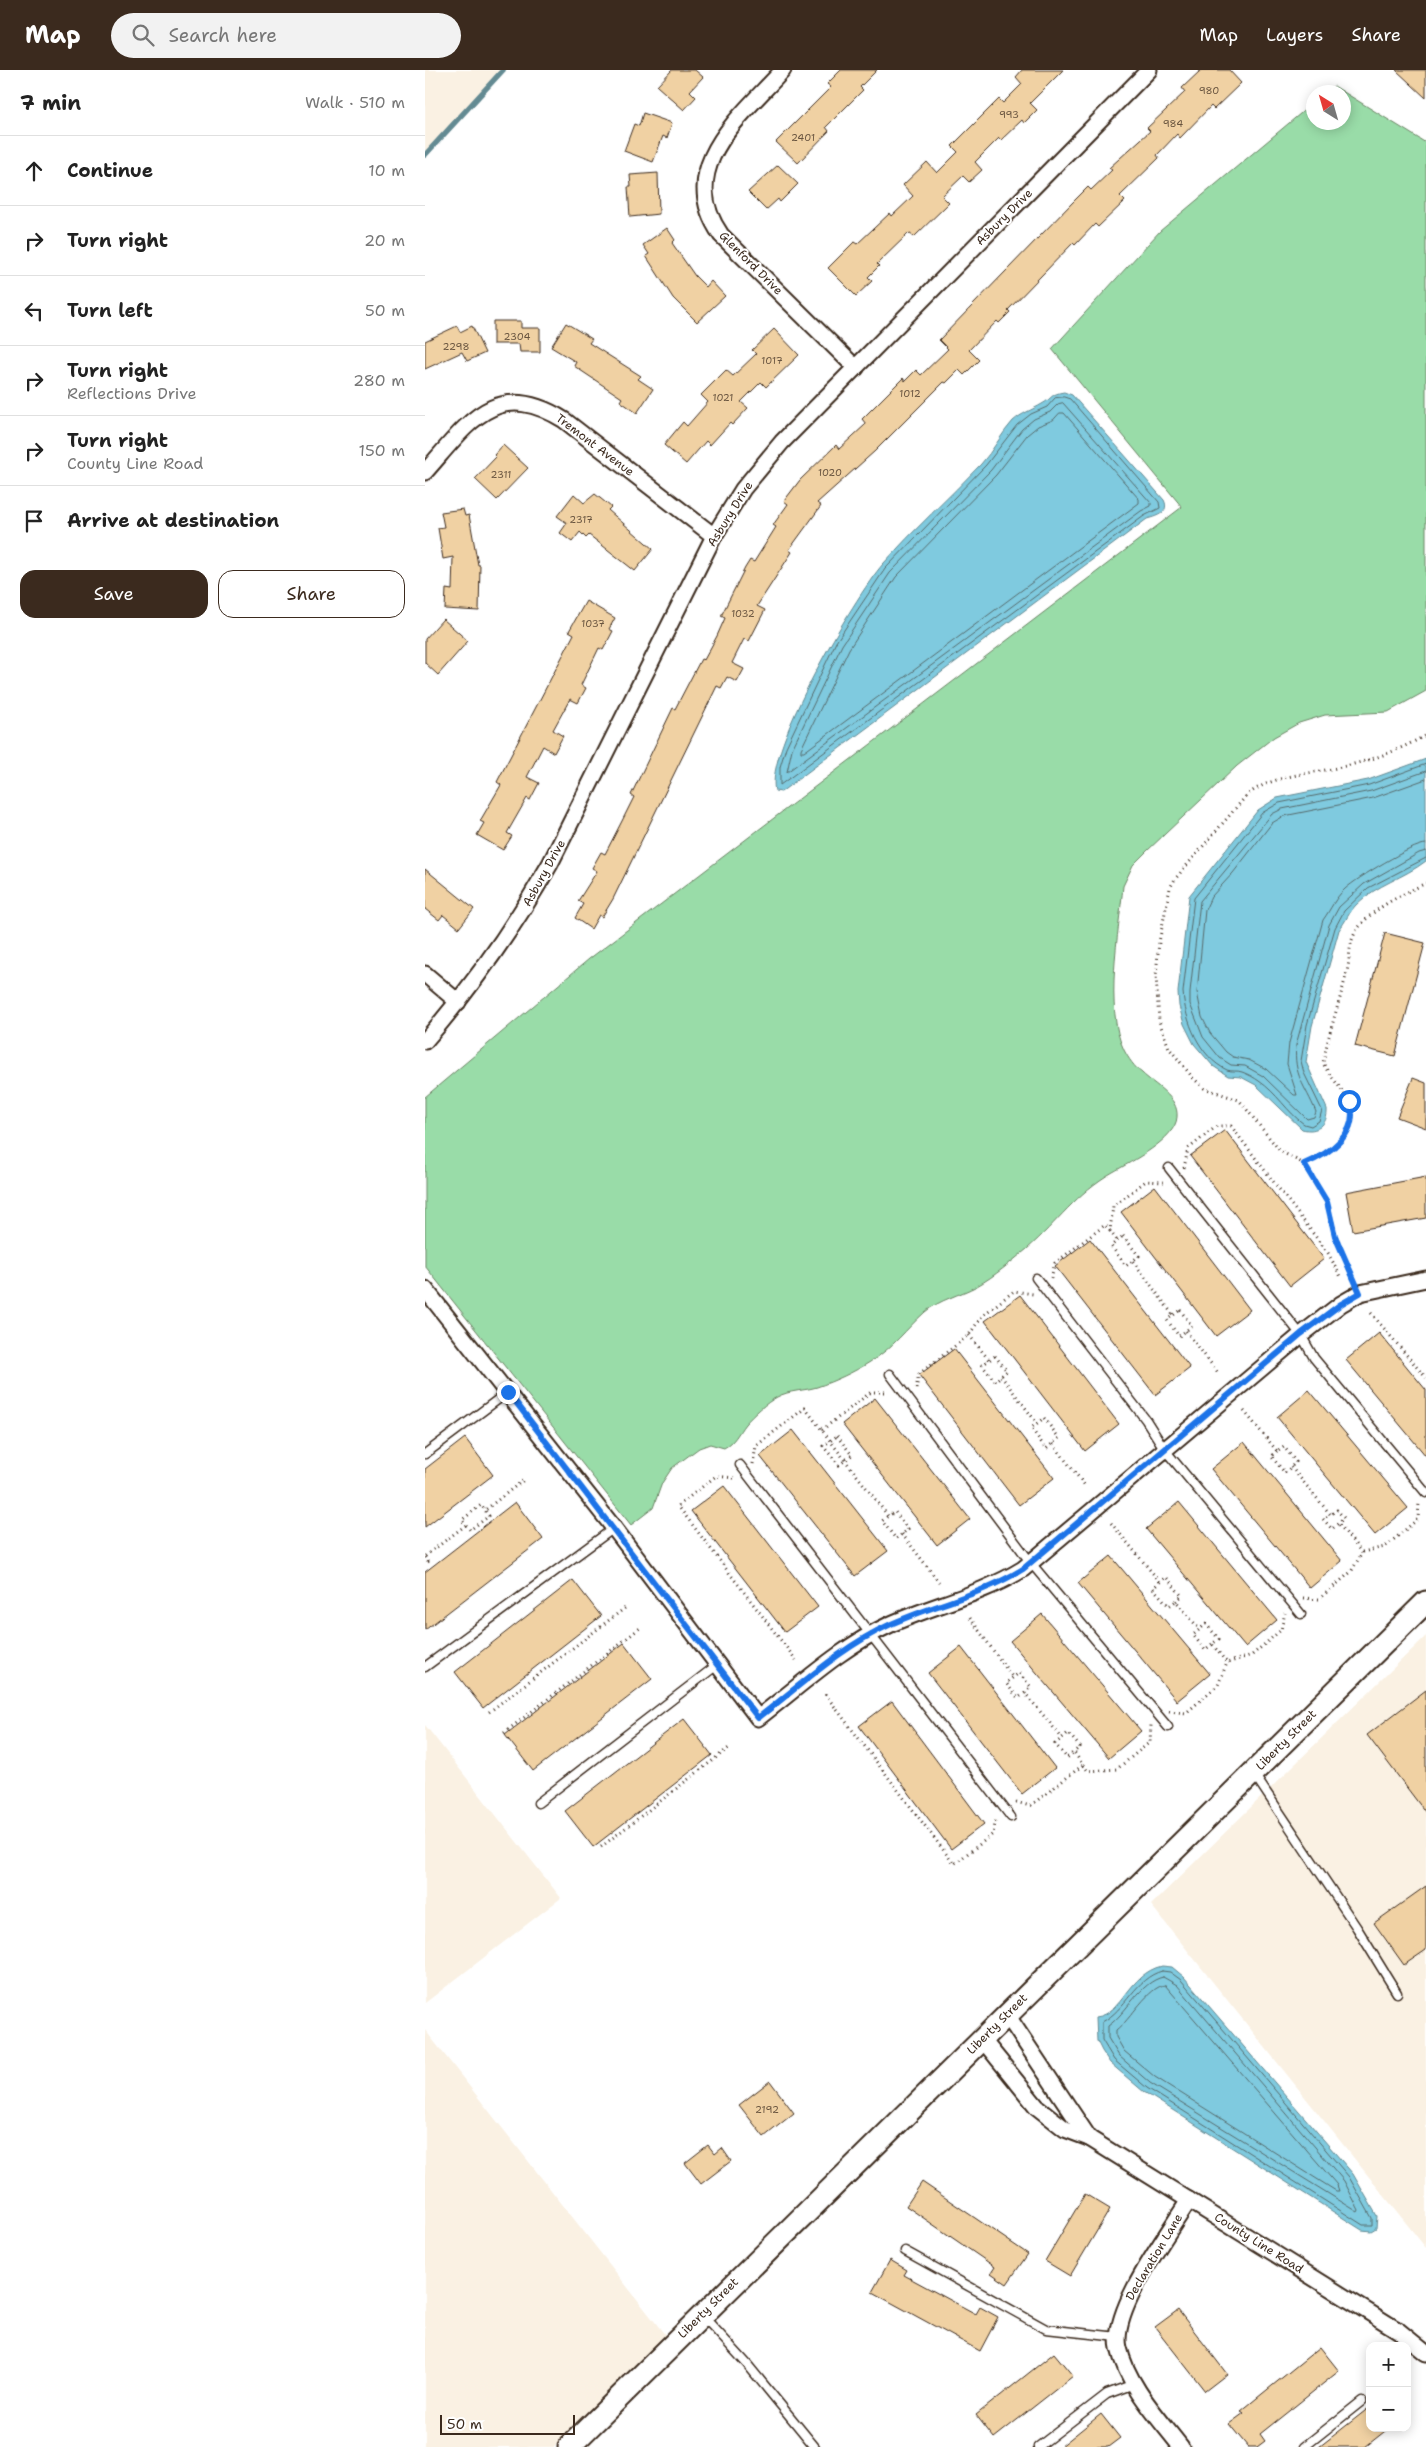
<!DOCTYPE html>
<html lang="en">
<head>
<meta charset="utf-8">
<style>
  :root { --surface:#fff; --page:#f2f2f2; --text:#222; --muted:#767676; --line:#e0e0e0; --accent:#3b2a1e }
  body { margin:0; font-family:"Shantell Sans",sans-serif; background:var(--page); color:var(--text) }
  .controls { position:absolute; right:15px; bottom:15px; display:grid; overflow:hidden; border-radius:10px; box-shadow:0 2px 12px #0003 }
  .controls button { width:45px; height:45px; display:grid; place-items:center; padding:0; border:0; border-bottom:1px solid var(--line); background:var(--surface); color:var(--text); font:25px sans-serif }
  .compass { position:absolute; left:881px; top:15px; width:45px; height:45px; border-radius:50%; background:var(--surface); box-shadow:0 2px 12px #0003; rotate:323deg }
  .scale { position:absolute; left:15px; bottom:12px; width:135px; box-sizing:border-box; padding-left:5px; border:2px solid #3b2a1e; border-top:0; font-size:14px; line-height:18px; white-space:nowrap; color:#3b2a1e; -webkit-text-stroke:4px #fff; paint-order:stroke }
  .stop { position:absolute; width:15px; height:15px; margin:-11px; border:4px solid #1a73e8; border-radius:50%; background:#fff }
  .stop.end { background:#1a73e8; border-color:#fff; box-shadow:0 1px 5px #0008 }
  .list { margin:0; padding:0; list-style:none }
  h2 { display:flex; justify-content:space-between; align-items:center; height:65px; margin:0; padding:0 20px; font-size:21px }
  h2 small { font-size:16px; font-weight:400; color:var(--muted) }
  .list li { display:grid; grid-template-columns:32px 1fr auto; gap:15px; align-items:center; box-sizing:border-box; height:70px; padding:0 20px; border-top:1px solid var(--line) }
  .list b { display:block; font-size:19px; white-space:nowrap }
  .list p { margin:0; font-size:16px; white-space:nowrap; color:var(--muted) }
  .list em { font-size:16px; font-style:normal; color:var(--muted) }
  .actions { display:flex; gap:10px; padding:15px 20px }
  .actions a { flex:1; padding:11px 0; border:1px solid var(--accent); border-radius:15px; text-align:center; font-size:18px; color:var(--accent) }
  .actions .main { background:var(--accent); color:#fff }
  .icon { flex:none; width:28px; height:28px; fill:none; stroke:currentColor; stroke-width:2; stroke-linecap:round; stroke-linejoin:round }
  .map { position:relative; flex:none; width:1001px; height:2377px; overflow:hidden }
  header { display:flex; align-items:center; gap:30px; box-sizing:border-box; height:70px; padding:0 25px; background:var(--accent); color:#fff }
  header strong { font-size:24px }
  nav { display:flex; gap:28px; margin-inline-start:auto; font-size:18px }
  .search { width:350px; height:45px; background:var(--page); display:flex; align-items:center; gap:12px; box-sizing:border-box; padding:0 18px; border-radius:28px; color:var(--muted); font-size:19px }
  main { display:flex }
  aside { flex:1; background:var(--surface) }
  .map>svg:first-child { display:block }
</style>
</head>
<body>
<header>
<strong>Map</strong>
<div class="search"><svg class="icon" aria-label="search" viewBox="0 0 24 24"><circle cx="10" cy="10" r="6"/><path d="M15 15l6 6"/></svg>Search here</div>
<nav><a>Map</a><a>Layers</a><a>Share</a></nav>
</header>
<main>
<aside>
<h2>7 min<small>Walk · 510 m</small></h2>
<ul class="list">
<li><svg class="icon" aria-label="ahead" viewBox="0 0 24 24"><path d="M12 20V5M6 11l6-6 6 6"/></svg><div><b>Continue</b></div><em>10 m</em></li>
<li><svg class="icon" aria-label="right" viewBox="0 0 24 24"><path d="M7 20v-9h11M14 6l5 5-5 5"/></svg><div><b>Turn right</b></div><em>20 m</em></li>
<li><svg class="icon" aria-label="left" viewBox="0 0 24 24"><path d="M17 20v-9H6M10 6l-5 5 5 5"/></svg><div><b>Turn left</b></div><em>50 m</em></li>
<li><svg class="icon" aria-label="right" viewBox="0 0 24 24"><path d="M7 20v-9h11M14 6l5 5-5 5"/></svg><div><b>Turn right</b><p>Reflections Drive</p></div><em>280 m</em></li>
<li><svg class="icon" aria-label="right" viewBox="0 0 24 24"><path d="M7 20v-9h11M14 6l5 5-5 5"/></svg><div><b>Turn right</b><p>County Line Road</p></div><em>150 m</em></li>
<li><svg class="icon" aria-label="arrive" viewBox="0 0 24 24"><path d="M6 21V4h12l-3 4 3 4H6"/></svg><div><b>Arrive at destination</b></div></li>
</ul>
<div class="actions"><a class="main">Save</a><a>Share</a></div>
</aside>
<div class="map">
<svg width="1001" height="2377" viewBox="0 0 1001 2377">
  <rect width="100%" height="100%" fill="#fff"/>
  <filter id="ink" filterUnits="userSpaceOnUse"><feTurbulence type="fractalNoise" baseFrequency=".02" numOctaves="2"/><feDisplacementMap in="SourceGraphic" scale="10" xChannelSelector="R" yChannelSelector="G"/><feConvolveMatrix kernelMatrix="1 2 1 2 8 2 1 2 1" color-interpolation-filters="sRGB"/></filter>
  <g filter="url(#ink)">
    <!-- built -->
    <g fill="#faf1e3">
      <polygon points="0,0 76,0 0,84"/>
      <polygon points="1001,1566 1001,2178 726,1835"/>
      <polygon points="0,1655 136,1828 0,1933"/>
      <polygon points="0,1960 241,2266 129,2377 0,2377"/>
    </g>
    <!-- green -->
    <path fill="#99dca8" stroke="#6a8363" d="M909,16L1001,73V621L963,642L900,645L874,653L849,667L812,696L722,781L708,795L698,816C694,860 679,940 699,980C703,988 710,998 717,1003C729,1015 754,1027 752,1047C751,1069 706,1092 688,1102C651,1123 633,1152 602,1179C586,1192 570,1206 552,1216C535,1225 514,1230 500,1242C480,1260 469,1277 445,1292C429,1302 410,1311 392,1317C379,1321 365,1320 352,1327C341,1333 329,1344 320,1354C313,1363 310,1372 299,1378L285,1374L274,1378L247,1398L237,1413L228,1438L206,1455L0,1196V1027L164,889L757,437L627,279L735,161L888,33V52H918V22H902Z"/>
    <!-- water -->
    <g fill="#7fcadf" stroke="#648a92">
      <path d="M639,322L647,325L739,430C745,442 733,446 722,449L356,722L350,721C339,681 429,527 458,494C489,459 524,428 556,394C568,381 576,364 588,351C597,343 607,340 617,334C628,328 625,324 639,322Z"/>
      <path d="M1001,689V791C979,808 951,815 932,834C924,842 921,851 914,860L887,956L881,992L902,1039C903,1055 892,1063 877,1059L831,1015L816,1007L803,1006L788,996L769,974L759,954L754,936L753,922L764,826L833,740L852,728L943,710Z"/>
      <path d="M737,1896L747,1897L759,1907L928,2104L952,2146L951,2158L946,2161L937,2160L719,2022L685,1993L677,1981L672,1971L671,1947C698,1944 703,1904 737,1896Z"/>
    </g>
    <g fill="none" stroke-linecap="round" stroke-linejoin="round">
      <!-- shore -->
      <g stroke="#566a6b" stroke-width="1">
        <polygon points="639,327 645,329 734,432 735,438 719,446 355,715 355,697 361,677 411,572 460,499 561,395 592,355 606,344 622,337 630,328"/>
        <polygon points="638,333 726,433 726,436 716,441 362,702 367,679 417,575 465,503 566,400 597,359 609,349 625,342 633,334"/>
        <polygon points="635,343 639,343 714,429 714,433 379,682 376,682 376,679 424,579 471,507 571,405 602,365 613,356 628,350"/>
        <path d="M1001,694L944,715L854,733L837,743L769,828L758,922C760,950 774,987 802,1000C807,1002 812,1000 817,1002C823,1004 830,1008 834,1011C852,1023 862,1042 879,1054L886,1056L894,1051L897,1040L879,1003L876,991L882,955L910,858L919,841L943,818L1001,788"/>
        <path d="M1001,701L946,721L857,739L847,744L775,831L765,922V934L778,967L795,988L806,995L820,996L838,1006L882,1049L889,1047L891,1042C880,1015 868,1006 871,975L904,855L914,837L939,814L994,783L1001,781"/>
        <path d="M1001,709L948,728L859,746L847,753L808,803L786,827L780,840L772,922L777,947L785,963L801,982L808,987L824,990L841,999L869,1025H872L862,994L864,973L898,850C906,839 910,828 920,819C932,808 987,774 1001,774"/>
        <path d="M737,1901L745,1902L756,1910L924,2107L947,2148V2155H938L722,2018L689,1990L677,1970V1952C701,1940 710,1908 737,1901Z"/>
        <path d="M738,1907L752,1915L919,2111L934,2140L933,2142L725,2013L694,1986L683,1968V1956C702,1943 715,1912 738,1907Z"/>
        <path d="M740,1915L912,2115L914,2121H911L730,2007L699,1981L691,1967V1961C705,1950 724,1916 740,1915Z"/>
      </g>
      <!-- stream -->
      <polyline stroke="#648a92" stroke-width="5.5" points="0,85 78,0"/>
    </g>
    <!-- building -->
    <g fill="#f0d1a3" stroke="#3b2a1e">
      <polygon points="247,0 270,0 278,7 265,21 271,27 259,40 232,16"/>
      <polygon points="416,0 452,0 435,17 438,20 401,57 404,61 373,93 351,72 406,17 402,14"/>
      <polygon points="597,0 638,0 605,33 612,40 599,53 597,50 576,70 574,68 550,92 557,100 544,112 538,106 517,126 524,133 489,167 484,163 452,194 454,196 443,207 447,211 431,226 403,198 429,172 432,174 465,143 467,146 488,126 478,115 502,92 512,103 533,82 527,76 574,29 578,33 597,14 591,7"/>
      <polygon points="776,0 804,0 816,13 789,39 786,36 755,68 752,64 732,85 734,88 695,126 700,131 673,157 670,154 650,175 648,173 583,240 585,242 574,253 572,251 544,280 554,290 539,305 534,300 521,313 519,312 450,381 392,433 396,436 364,480 367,482 332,536 340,540 324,571 319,569 307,593 319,599 312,612 302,607 296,618 292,616 188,829 177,847 174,845 166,859 150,848 158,834 153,831 172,801 167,798 176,782 180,784 197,751 209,727 206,725 248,638 250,639 276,589 279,590 292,566 300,548 296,546 320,498 325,490 329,492 351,457 348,455 363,434 359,431 375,410 411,375 414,379 441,354 437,349 478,308 480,311 491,300 496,305 523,279 514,270 648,132 663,117 666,120 687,100 684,98 725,61 722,58 760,22 757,18"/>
      <polygon points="971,0 1001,0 1001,28"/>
      <polygon points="218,43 247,53 242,68 238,66 228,92 199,81 209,54 214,56"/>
      <polygon points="353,95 373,114 355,132 353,129 341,140 323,122"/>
      <polygon points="233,103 234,144 205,147 203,117 206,117 205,105"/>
      <polygon points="242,158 250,170 247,173 270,206 281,217 286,211 300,226 272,252 248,228 221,186 224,184 218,175"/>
      <polygon points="68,251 96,251 96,258 115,258 115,282 95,282 94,274 68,274"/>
      <polygon points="141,253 167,269 164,273 216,306 213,309 228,319 212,343 195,331 197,328 149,296 151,292 126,277"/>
      <polygon points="32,256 35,262 47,256 60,283 42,291 37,282 0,299 0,271"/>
      <polygon points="349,259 374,285 341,317 336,312 316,332 323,338 307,355 305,353 285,375 281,371 261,394 239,375 258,352 262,356 283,332 276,325 301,300 308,306 331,284 327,280"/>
      <polygon points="78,375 103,398 72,430 50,409 71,387 69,385"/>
      <polygon points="149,424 159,433 170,424 186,437 183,440 228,479 210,501 164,465 161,468 155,462 147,472 135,463 142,453 132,446"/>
      <polygon points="38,439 40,446 44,445 53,495 55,495 54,541 20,539 21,519 27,520 28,487 18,489 13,458 19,457 16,442"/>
      <polygon points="161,531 190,548 184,559 188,561 178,580 174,578 156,615 161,618 153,633 145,629 128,660 138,666 129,683 118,676 102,707 114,713 105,730 102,728 82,763 87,766 78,780 52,765 59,753 55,751 76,715 72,712 149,564 144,561"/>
      <polygon points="18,549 43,571 13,605 0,593 0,569"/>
      <polygon points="0,799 49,839 34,858 18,845 14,850 0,839"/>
      <polygon points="960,863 1000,873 970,986 930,976"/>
      <polygon points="988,1008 1001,1013 1001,1058 972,1047"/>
      <polygon points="800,1060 899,1189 865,1216 765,1086"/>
      <polygon points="1001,1107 1001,1148 928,1161 921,1122"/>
      <polygon points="730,1116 825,1240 791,1266 696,1142"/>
      <polygon points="665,1169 765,1298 730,1325 630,1196"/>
      <polygon points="595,1225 694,1354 660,1381 560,1251"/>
      <polygon points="954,1263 1001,1320 1001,1386 921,1290"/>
      <polygon points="529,1279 629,1408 594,1435 494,1305"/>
      <polygon points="884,1320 983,1438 950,1465 852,1347"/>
      <polygon points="450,1328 545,1449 512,1475 417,1354"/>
      <polygon points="368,1360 463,1481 430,1506 335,1386"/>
      <polygon points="40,1368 68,1405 0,1457 0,1399"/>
      <polygon points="819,1372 917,1491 885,1518 786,1399"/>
      <polygon points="299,1416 393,1537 360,1562 266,1441"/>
      <polygon points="90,1432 118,1469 0,1560 0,1502"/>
      <polygon points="754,1432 852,1550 820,1577 721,1459"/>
      <polygon points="686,1486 785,1604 752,1631 653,1513"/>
      <polygon points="148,1510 176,1546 58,1638 30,1602"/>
      <polygon points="617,1544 716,1661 684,1688 585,1571"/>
      <polygon points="199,1573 227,1609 108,1701 80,1665"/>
      <polygon points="536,1577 630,1698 597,1724 503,1603"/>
      <polygon points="1001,1620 1001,1743 942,1665"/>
      <polygon points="467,1631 559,1754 526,1779 434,1656"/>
      <polygon points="259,1649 287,1685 168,1777 140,1741"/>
      <polygon points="1001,1816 1001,1880 979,1895 949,1853"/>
      <polygon points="345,2011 369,2043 339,2067 314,2035"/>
      <polygon points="283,2075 290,2084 297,2078 306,2091 276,2114 260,2093"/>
      <polygon points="497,2112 603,2184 582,2214 566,2203 570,2197 481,2136"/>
      <polygon points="660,2124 685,2139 645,2206 620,2191"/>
      <polygon points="465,2190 482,2200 479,2205 551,2244 555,2237 573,2247 555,2281 447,2222"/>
      <polygon points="753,2240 802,2304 780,2321 730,2257"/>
      <polygon points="895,2277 914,2301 835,2364 840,2371 832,2377 823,2377 804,2354 819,2343 816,2341"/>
      <polygon points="629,2283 648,2306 569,2368 551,2345"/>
      <polygon points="945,2337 945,2358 964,2358 940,2377 894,2377"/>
      <polygon points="676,2344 695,2368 683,2377 635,2377"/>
    </g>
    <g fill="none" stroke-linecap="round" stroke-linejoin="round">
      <!-- lane casing -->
      <g stroke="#3b2a1e" stroke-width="11">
        <g id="lane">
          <polyline points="744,1098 876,1265 889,1288 1001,1423"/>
          <polyline points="611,1208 721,1350 740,1380 876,1544"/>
          <polyline points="465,1304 606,1493 743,1657"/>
          <polyline points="0,1384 83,1322"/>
          <polyline points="315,1395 586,1747"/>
          <polyline points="0,1597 189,1458"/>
          <polyline points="829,1704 932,1858 972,1923"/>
          <polyline points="113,1733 292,1595"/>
          <polyline points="480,2181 621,2259 693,2267"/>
          <polyline points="278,2246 322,2294 390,2377"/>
          <polyline points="613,2377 682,2324 709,2314"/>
          <polyline points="879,2377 937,2331"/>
        </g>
      </g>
      <!-- street casing -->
      <g stroke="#3b2a1e" stroke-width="19">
        <g id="street">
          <path d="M358,0C316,47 249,97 296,165L431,298"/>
          <path d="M0,402C43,354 70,307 139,350L289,466"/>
          <polyline points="0,904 33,932"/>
          <path d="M0,971C48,916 89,857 125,794L289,466L318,419L357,372L724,0"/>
          <path d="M0,1219L189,1458L333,1648C375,1616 416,1577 464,1555C508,1535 556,1525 598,1499L876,1265L916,1234L935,1223L1001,1209"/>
          <polyline points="557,1969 612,2037 640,2059 664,2068 582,1945"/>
          <polyline points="664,2068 974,2261 1001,2283"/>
          <path d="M756,2377C733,2347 703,2316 694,2278C685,2241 744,2163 764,2130"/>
        </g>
      </g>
      <!-- secondary casing -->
      <g stroke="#3b2a1e" stroke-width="25">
        <polyline id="secondary" points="144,2377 1001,1532"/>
      </g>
      <!-- path -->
      <g stroke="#3b2a1e" stroke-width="3" stroke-dasharray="1 4" stroke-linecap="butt">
        <path d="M879,1094C902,1085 939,1062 924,1032C917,1018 905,1007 898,993C904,960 916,929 923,897C925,885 924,874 930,863C943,840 978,824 1001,813"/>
        <polyline points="759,1098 763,1079 792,1056 806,1056 903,1183 916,1207"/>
        <polyline points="685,1161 692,1171"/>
        <polygon points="698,1166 714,1186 701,1196 686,1176"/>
        <polyline points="708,1191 748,1245"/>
        <polyline points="626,1208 630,1193 680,1155 685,1161 688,1136 721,1111 739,1112"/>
        <path d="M928,1209L911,1166L902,1132L879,1094L855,1081L814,1030L779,1018L768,1008L744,978L734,951L731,905L734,872L745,818L750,809L822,725C847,706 876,705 906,699C939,693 972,682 1001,665"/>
        <polygon points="755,1240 767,1256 754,1266 742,1250"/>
        <polyline points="946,1243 1001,1308"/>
        <polyline points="761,1261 794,1304"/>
        <polyline points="544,1265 564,1290"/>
        <polygon points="570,1286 582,1301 570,1311 557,1295"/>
        <polyline points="576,1306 612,1353"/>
        <polyline points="491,1319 494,1304 544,1265 557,1246 589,1221 608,1224"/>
        <polyline points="819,1341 852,1381 852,1382 859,1377 871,1392 860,1403 846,1386 852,1381"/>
        <polygon points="619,1348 634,1368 621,1379 606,1358"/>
        <polyline points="397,1360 446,1322 462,1322"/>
        <polygon points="412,1366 427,1385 414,1395 398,1376"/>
        <polyline points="628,1374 661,1417"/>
        <polyline points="328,1394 331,1376 380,1338 463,1446 470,1442 483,1459 471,1469 457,1451 463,1446"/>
        <polyline points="866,1397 905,1444 905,1445 912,1440 919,1448 907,1459 898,1449 905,1444"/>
        <polyline points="309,1408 291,1406 253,1436 371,1590"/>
        <polyline points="686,1453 735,1512"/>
        <polyline points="41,1455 45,1460 64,1446 60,1440"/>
        <polyline points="477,1464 514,1512"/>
        <polyline points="937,1482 960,1477 993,1449 994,1432"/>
        <polyline points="0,1486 41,1455 37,1450 56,1435 60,1440 100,1409"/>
        <polyline points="0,1487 3,1492 0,1494"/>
        <polyline points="878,1528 894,1529 926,1502 937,1483 913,1453"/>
        <polyline points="751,1531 757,1526 741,1507 728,1518 744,1536 751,1531 775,1560"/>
        <polyline points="545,1548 588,1608"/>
        <polyline points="787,1574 780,1580 768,1565 781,1554 794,1569 787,1574 802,1593"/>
        <polyline points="600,1623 593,1628 581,1613 594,1603 606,1617 600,1623 637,1668"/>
        <polyline points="400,1624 529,1794 568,1764 571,1749"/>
        <polyline points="744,1641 761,1643 793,1615 802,1593 827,1585 856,1560 860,1543"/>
        <polyline points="64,1642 200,1538"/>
        <polyline points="79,1663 215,1558"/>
        <polyline points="658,1695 663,1701 692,1699 725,1672 726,1655"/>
        <polyline points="591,1732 605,1736 658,1695 649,1682 655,1677 643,1663 630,1674 642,1688 649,1682"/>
        <polyline points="176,1777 305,1677"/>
      </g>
      <!-- lane -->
      <use href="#lane" stroke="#fff" stroke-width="8"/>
      <!-- street -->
      <use href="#street" stroke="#fff" stroke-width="15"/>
      <!-- secondary -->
      <use href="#secondary" stroke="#fff" stroke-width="21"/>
    </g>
  </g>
  <g fill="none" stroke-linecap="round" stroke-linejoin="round" filter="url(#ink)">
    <!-- route -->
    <path stroke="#1a73e8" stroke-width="6" d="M83,1322L333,1648C375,1616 416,1577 464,1555C508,1535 556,1525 598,1499L876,1264L916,1234L935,1223L910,1166L902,1132L879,1094C904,1084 937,1062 924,1031"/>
  </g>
  <g text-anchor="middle" stroke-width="4" stroke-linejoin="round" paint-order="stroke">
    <!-- number labels -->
    <g font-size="10" fill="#68543f">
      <text x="784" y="24">980</text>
      <text x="584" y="48">993</text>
      <text x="748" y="57">984</text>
      <text x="378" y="71">2401</text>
      <text x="92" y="270">2304</text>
      <text x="31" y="280">2298</text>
      <text x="347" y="294">1017</text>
      <text x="485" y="327">1012</text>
      <text x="298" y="331">1021</text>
      <text x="405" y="406">1020</text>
      <text x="76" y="408">2311</text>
      <text x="156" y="453">2317</text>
      <text x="318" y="547">1032</text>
      <text x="168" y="557">1037</text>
      <text x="342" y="2043">2192</text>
    </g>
    <!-- street labels -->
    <g font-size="12" fill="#3b2a1e" stroke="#fff">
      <text transform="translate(579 147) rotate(-45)" y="4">Asbury Drive</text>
      <text transform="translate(326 193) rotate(45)" y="4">Glenford Drive</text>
      <text transform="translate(170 375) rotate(37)" y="4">Tremont Avenue</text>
      <text transform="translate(305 444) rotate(-58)" y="4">Asbury Drive</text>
      <text transform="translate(119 803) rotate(-61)" y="4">Asbury Drive</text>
      <text transform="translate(861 1670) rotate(-45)" y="4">Liberty Street</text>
      <text transform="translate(572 1954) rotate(-45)" y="4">Liberty Street</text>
      <text transform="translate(834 2173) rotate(32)" y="4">County Line Road</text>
      <text transform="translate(729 2187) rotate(-59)" y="4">Declaration Lane</text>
      <text transform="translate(283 2238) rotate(-45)" y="4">Liberty Street</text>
    </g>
  </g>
</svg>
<div class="controls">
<button>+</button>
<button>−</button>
</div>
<svg class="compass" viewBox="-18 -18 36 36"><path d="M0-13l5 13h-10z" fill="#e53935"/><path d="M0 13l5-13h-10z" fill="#767676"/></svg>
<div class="scale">50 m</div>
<div class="stop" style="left:924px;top:1031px"></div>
<div class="stop end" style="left:83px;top:1322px"></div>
</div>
</main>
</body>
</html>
